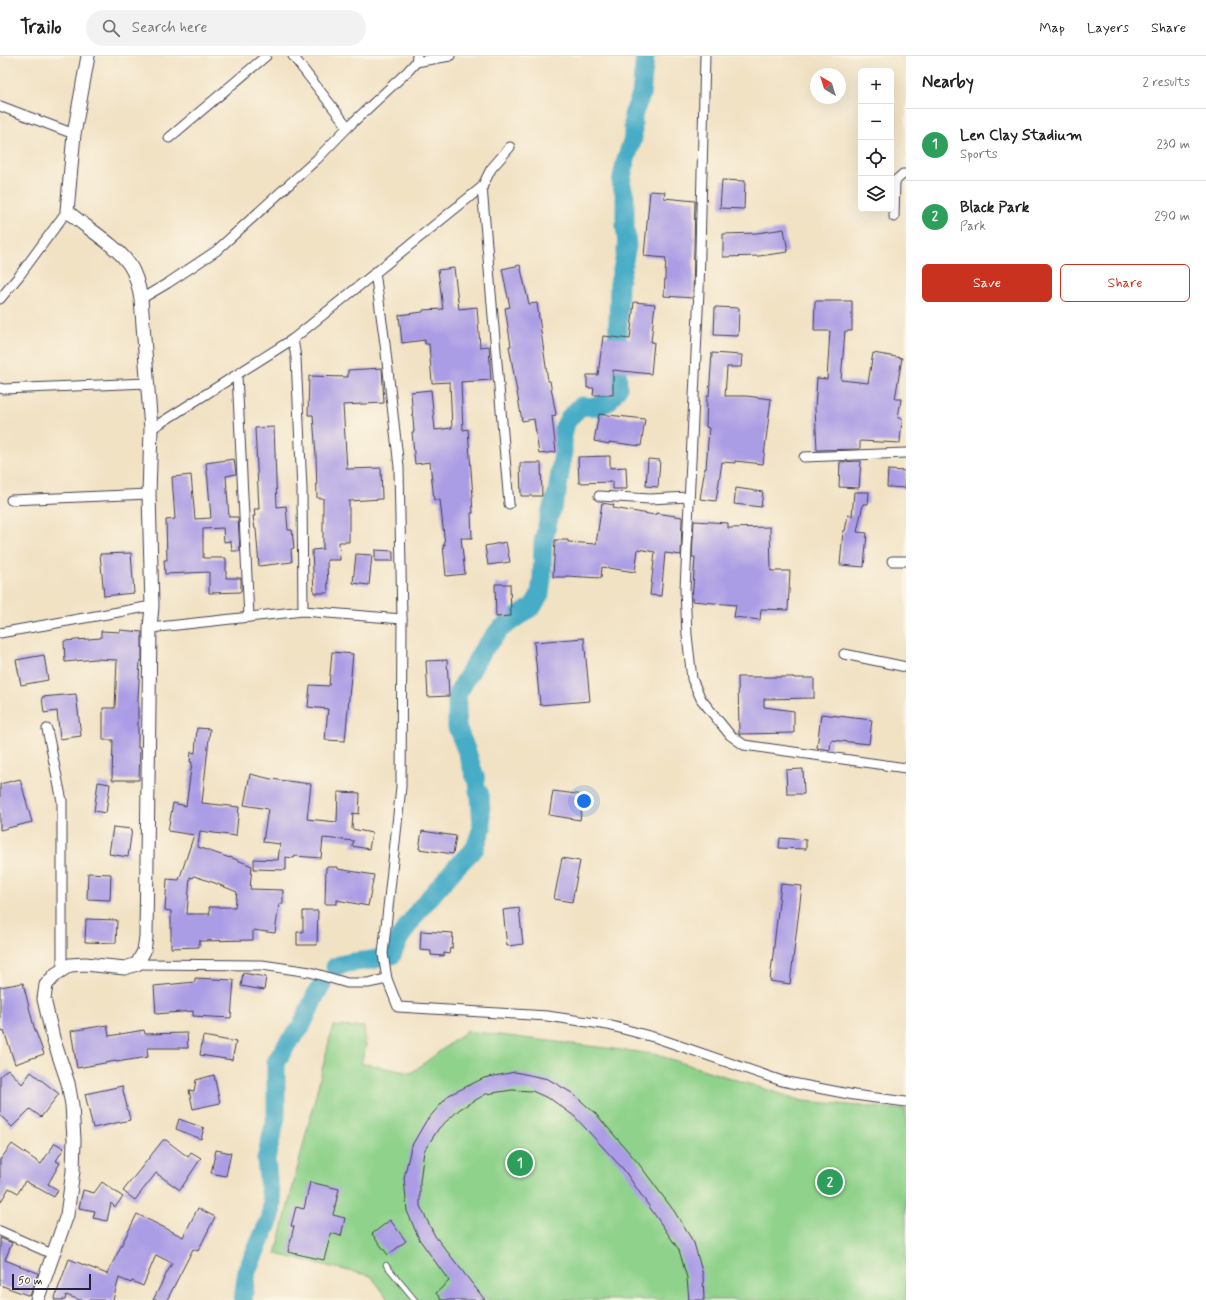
<!DOCTYPE html>
<html lang="en">
<head>
<meta charset="utf-8">
<style>
  :root { --surface:#fff; --page:#f2f2f2; --text:#222; --muted:#767676; --line:#e0e0e0; --accent:#c8321e }
  body { margin:0; font-family:Mynerve,sans-serif; background:var(--page); color:var(--text) }
  .controls { position:absolute; right:12px; top:12px; display:grid; overflow:hidden; border-radius:6px; box-shadow:0 4px 16px #0002 }
  .controls button { width:36px; height:36px; display:grid; place-items:center; padding:0; border:0; border-bottom:1px solid var(--line); background:var(--surface); color:var(--text); font:20px sans-serif }
  .compass { position:absolute; left:810px; top:12px; width:36px; height:36px; border-radius:50%; background:var(--surface); box-shadow:0 4px 16px #0002; rotate:322deg }
  .scale { position:absolute; left:12px; bottom:10px; width:79px; box-sizing:border-box; padding-left:4px; border:2px solid #22223b; border-top:0; font-size:11px; line-height:14px; white-space:nowrap; color:#22223b; -webkit-text-stroke:3px #fcf5e5; paint-order:stroke }
  .you { position:absolute; left:584px; top:745px; width:14px; height:14px; margin:-10px; border:3px solid #fff; border-radius:50%; background:#1a73e8; box-shadow:0 0 0 6px #1a73e833 }
  .badge { display:grid; place-items:center; width:26px; height:26px; border-radius:50%; background:var(--accent); color:#fff; font-size:13px; font-weight:700 }
  .pin { position:absolute; translate:-50% -50%; border:2px solid #fff; box-shadow:0 1px 4px #0006 }
  .list { margin:0; padding:0; list-style:none }
  h2 { display:flex; justify-content:space-between; align-items:center; height:52px; margin:0; padding:0 16px; font-size:17px }
  h2 small { font-size:13px; font-weight:400; color:var(--muted) }
  .list li { display:grid; grid-template-columns:26px 1fr auto; gap:12px; align-items:center; box-sizing:border-box; height:72px; padding:0 16px; border-top:1px solid var(--line) }
  .list b { display:block; font-size:15px; white-space:nowrap }
  .list p { margin:0; font-size:13px; white-space:nowrap; color:var(--muted) }
  .list em { font-size:13px; font-style:normal; color:var(--muted) }
  .actions { display:flex; gap:8px; padding:12px 16px }
  .actions a { flex:1; padding:9px 0; border:1px solid var(--accent); border-radius:6px; text-align:center; font-size:14px; color:var(--accent) }
  .actions .main { background:var(--accent); color:#fff }
  .icon { flex:none; width:22px; height:22px; fill:none; stroke:currentColor; stroke-width:2; stroke-linecap:round; stroke-linejoin:round }
  .map { position:relative; flex:none; width:906px; height:1244px; overflow:hidden }
  header { display:flex; align-items:center; gap:24px; box-sizing:border-box; height:56px; padding:0 20px; background:var(--surface); border-bottom:1px solid var(--line) }
  header strong { font-size:19px }
  nav { display:flex; gap:22px; margin-inline-start:auto; font-size:14px }
  .search { width:280px; height:36px; background:var(--page); display:flex; align-items:center; gap:10px; box-sizing:border-box; padding:0 14px; border-radius:22px; color:var(--muted); font-size:15px }
  main { display:flex }
  aside { flex:1; background:var(--surface) }
  .map>svg:first-child { display:block }
</style>
</head>
<body>
<header>
<strong>Trailo</strong>
<div class="search"><svg class="icon" aria-label="search" viewBox="0 0 24 24"><circle cx="10" cy="10" r="6"/><path d="M15 15l6 6"/></svg>Search here</div>
<nav><a>Map</a><a>Layers</a><a>Share</a></nav>
</header>
<main>
<div class="map">
<svg width="906" height="1244" viewBox="0 0 906 1244">
  <rect width="100%" height="100%" fill="#fcf5e5"/>
  <filter id="ink" filterUnits="userSpaceOnUse"><feTurbulence type="fractalNoise" baseFrequency=".025" numOctaves="2"/><feDisplacementMap in="SourceGraphic" scale="8" xChannelSelector="R" yChannelSelector="G"/><feConvolveMatrix kernelMatrix="1 2 1 2 8 2 1 2 1" color-interpolation-filters="sRGB"/></filter>
  <filter id="wash" filterUnits="userSpaceOnUse"><feTurbulence type="fractalNoise" baseFrequency=".012" numOctaves="4" result="noise"/><feDisplacementMap in="SourceGraphic" scale="16" xChannelSelector="R" yChannelSelector="G"/><feGaussianBlur stdDeviation="0.9" result="paint"/><feColorMatrix in="noise" values="0 0 0 0 0 0 0 0 0 0 0 0 0 0 0 0 0 1.4 0 .05"/><feComposite in="paint" operator="in"/></filter>
  <g filter="url(#wash)">
    <rect width="100%" height="100%" fill="#f1e2c4"/>
    <!-- green -->
    <polygon fill="#8fd28b" stroke="#587a63" points="333,970 364,971 366,990 361,1007 411,1017 467,975 654,998 803,1045 906,1054 906,1244 389,1244 371,1220 276,1198"/>
    <g fill="none" stroke-linecap="round" stroke-linejoin="round">
      <!-- river -->
      <g stroke="#47acc6" stroke-width="19">
        <polyline points="476,724 467,696 457,671 457,639 482,595 500,573 533,550 540,538 542,521 543,487 549,461 557,437 563,397 563,373 569,362 581,350 596,351 608,346 618,332 617,302 619,228 627,190 625,169 625,141 621,126 626,103 633,82 633,59 641,39 645,0"/>
        <polyline points="392,899 399,883 418,855 456,811 475,792 482,772 480,739 478,735"/>
        <path d="M335,911C347,905 363,906 376,903"/>
        <polyline points="243,1244 247,1214 271,1161 272,1145 268,1124 266,1103 276,1061 276,1006 287,988 301,971 316,938 322,929"/>
      </g>
    </g>
    <g id="blocks">
      <!-- building -->
      <g fill="#aa9ce5" fill-rule="evenodd">
        <polygon points="722,124 745,125 744,153 720,152"/>
        <polygon points="650,135 665,136 664,142 695,145 693,242 664,240 666,202 644,200"/>
        <polygon points="784,173 788,196 759,200 723,201 723,178 757,177"/>
        <polygon points="520,209 529,248 537,247 548,325 550,325 556,359 552,360 556,396 539,398 534,363 522,365 509,290 511,290 505,252 510,251 502,213"/>
        <polygon points="454,212 459,253 477,251 480,291 489,290 491,324 461,326 463,374 468,373 473,441 472,441 473,457 471,457 472,482 461,482 465,518 446,520 443,489 445,489 440,444 434,444 430,406 415,408 412,376 414,376 411,336 431,334 435,374 452,372 450,326 432,327 429,288 425,288 425,284 402,287 399,259 423,256 423,254 443,253 438,214"/>
        <polygon points="815,245 852,245 852,275 845,275 841,324 868,327 873,297 902,302 895,343 901,343 898,362 902,362 900,387 860,385 860,393 817,394 815,352 817,322 827,323 830,275 814,275"/>
        <polygon points="634,246 655,248 651,286 654,286 651,318 613,314 613,339 593,339 594,332 587,332 587,319 598,319 603,280 630,283"/>
        <polygon points="715,251 739,252 738,280 714,279"/>
        <polygon points="712,297 742,299 741,311 727,311 725,340 746,340 771,343 763,408 735,405 735,407 722,406 716,445 700,443 705,412 706,413 709,372 706,371 707,340 709,340"/>
        <polygon points="382,312 384,347 343,349 347,413 381,412 382,443 349,445 349,486 339,486 340,504 327,504 328,537 314,537 312,494 323,493 323,442 317,442 316,400 313,359 308,359 309,320 348,321 348,314"/>
        <polygon points="599,358 645,363 641,390 609,386 609,388 594,385"/>
        <polygon points="274,371 277,451 286,450 288,474 292,474 294,492 291,493 292,506 259,510 256,473 255,473 253,460 255,460 254,453 259,453 255,372"/>
        <polygon points="610,400 610,412 626,411 627,433 613,433 613,426 579,427 578,401"/>
        <polygon points="234,403 236,418 226,420 229,461 238,461 240,495 232,495 231,485 224,486 223,472 203,473 203,502 226,502 226,522 241,522 241,536 209,537 209,516 165,518 164,504 167,504 166,464 175,463 172,421 191,419 195,463 211,462 208,425 206,407"/>
        <polygon points="648,403 660,404 658,431 646,430"/>
        <polygon points="861,405 859,432 839,431 840,406"/>
        <polygon points="520,407 541,407 542,440 521,440"/>
        <polygon points="888,414 906,415 906,432 887,431"/>
        <polygon points="736,432 763,436 761,451 734,448"/>
        <polygon points="854,436 869,436 868,448 863,448 857,476 867,477 864,511 840,509 843,475 845,475 848,459 852,460"/>
        <polygon points="602,447 614,449 613,452 655,459 656,457 682,461 681,499 665,497 661,540 650,539 655,496 638,493 635,516 602,511 601,522 566,520 566,521 553,521 555,484 568,484 568,486 596,488"/>
        <polygon points="694,465 728,467 728,472 770,471 771,515 790,515 788,554 761,553 760,564 734,561 736,549 692,545 695,501 692,501"/>
        <polygon points="506,486 510,506 488,509 485,490"/>
        <polygon points="375,494 393,495 393,505 375,505"/>
        <polygon points="131,497 134,537 104,540 100,498"/>
        <polygon points="356,498 372,499 369,529 353,527"/>
        <polygon points="495,528 510,528 511,560 496,561"/>
        <polygon points="120,574 142,576 142,605 140,605 138,643 138,692 140,692 139,724 112,724 113,684 103,684 103,652 115,652 117,604 95,603 65,606 64,585 101,582 101,575 120,576"/>
        <polygon points="584,582 590,645 540,649 534,586"/>
        <polygon points="332,596 353,598 345,685 325,684 328,653 308,651 310,629 329,630"/>
        <polygon points="44,599 48,624 21,629 16,604"/>
        <polygon points="447,604 449,640 428,641 426,605"/>
        <polygon points="738,621 794,621 794,622 814,622 814,642 764,643 764,651 794,655 794,677 739,678"/>
        <polygon points="76,638 81,680 60,683 57,655 44,657 42,641"/>
        <polygon points="821,658 872,664 869,688 831,684 830,694 817,692"/>
        <path d="M197,672L210,673L202,747L239,751L236,780L200,775L198,791L230,802V801L252,810L250,833L283,834V848H279L275,877L253,874V884L199,885V891L171,892V855L165,854L167,823L179,824L194,779L168,775L173,747L186,750L192,706H190L191,696L195,697ZM194,820L215,827L237,836L235,851H209L210,858H187L190,821L193,822Z"/>
        <polygon points="803,713 804,738 787,738 786,714"/>
        <polygon points="250,718 271,723 311,728 307,763 337,766 338,736 360,737 359,758 353,757 352,773 372,777 369,793 352,790 354,785 323,782 321,802 295,800 294,802 286,801 286,814 254,813 254,803 278,804 280,788 263,786 268,753 244,749"/>
        <polygon points="20,723 32,766 0,774 0,728"/>
        <polygon points="98,726 110,728 106,757 94,755"/>
        <polygon points="553,735 584,739 580,764 549,759"/>
        <polygon points="113,771 132,773 128,801 109,798"/>
        <polygon points="422,775 456,780 453,798 419,793"/>
        <polygon points="780,782 806,784 806,793 779,792"/>
        <polygon points="562,802 580,805 572,846 554,843"/>
        <polygon points="326,811 338,811 338,813 374,819 368,850 337,844 337,848 325,848"/>
        <polygon points="88,817 111,818 110,844 87,843"/>
        <polygon points="781,828 802,830 790,928 770,925"/>
        <polygon points="519,852 523,888 507,890 503,854"/>
        <polygon points="303,855 318,855 317,889 297,889 297,876 303,876"/>
        <polygon points="86,863 117,864 116,887 85,886"/>
        <polygon points="421,875 453,877 452,893 450,892 449,898 444,897 444,900 431,899 431,895 420,894"/>
        <polygon points="243,917 266,921 264,934 241,930"/>
        <polygon points="195,922 234,924 231,962 193,960 193,955 156,958 154,930 195,926"/>
        <polygon points="23,927 34,971 44,998 15,1008 4,975 2,976 0,968 0,931"/>
        <polygon points="107,969 109,980 144,974 145,978 187,977 188,992 147,992 148,1001 116,1006 116,1005 77,1012 71,975"/>
        <polygon points="203,980 236,986 232,1004 200,999"/>
        <polygon points="8,1013 22,1028 31,1016 59,1038 41,1061 30,1053 12,1071 0,1059 0,1020"/>
        <polygon points="515,1016 548,1023 572,1037 596,1058 639,1108 674,1155 694,1187 703,1219 704,1244 689,1244 687,1222 679,1194 624,1114 574,1060 552,1044 532,1035 512,1034 486,1038 460,1053 439,1072 424,1095 420,1125 420,1150 435,1180 485,1244 441,1244 436,1237 449,1225 419,1183 407,1155 404,1122 411,1091 426,1065 449,1039 484,1022"/>
        <polygon points="214,1019 220,1047 193,1053 189,1034 194,1035 196,1024"/>
        <polygon points="122,1030 127,1051 126,1053 128,1055 130,1064 93,1072 85,1038"/>
        <polygon points="179,1063 204,1072 201,1083 176,1073"/>
        <polygon points="163,1084 166,1084 188,1101 191,1096 201,1102 180,1134 156,1117 135,1144 123,1135"/>
        <polygon points="55,1087 64,1092 56,1105 60,1107 48,1128 58,1134 54,1141 25,1125 18,1137 9,1132 0,1147 0,1104 12,1088 41,1108"/>
        <polygon points="216,1094 231,1097 226,1120 211,1117"/>
        <polygon points="102,1126 123,1141 115,1151 111,1147 107,1165 93,1162 95,1155 79,1152 83,1134 94,1137"/>
        <polygon points="310,1126 339,1133 333,1159 345,1162 341,1180 331,1177 324,1204 288,1196 294,1170 291,1170 296,1151 304,1153"/>
        <polygon points="198,1152 215,1161 198,1195 193,1193 167,1244 153,1244 172,1207 156,1199 143,1230 132,1225 131,1227 119,1222 113,1244 80,1244 66,1239 65,1244 54,1244 69,1203 107,1218 137,1158 183,1181"/>
        <polygon points="390,1164 406,1185 388,1199 372,1178"/>
        <polygon points="0,1182 12,1187 5,1204 38,1217 30,1240 0,1229"/>
      </g>
    </g>
  </g>
  <g filter="url(#ink)">
    <use href="#blocks" fill-opacity="0" stroke="#413f50" stroke-width="1"/>
    <g fill="none" stroke-linecap="round" stroke-linejoin="round">
      <!-- lane casing -->
      <g stroke="#413f50" stroke-width="6">
        <polyline id="lane" points="386,1209 415,1244"/>
      </g>
      <!-- street casing -->
      <g stroke="#413f50" stroke-width="11">
        <g id="street">
          <polyline points="293,0 348,71"/>
          <polyline points="705,0 699,234 685,533 687,579 692,623 701,643 730,679 744,689 906,712"/>
          <polyline points="416,6 450,0"/>
          <polyline points="0,50 74,78"/>
          <polyline points="169,82 266,0"/>
          <polyline points="482,131 509,448"/>
          <polyline points="894,161 895,125 903,118 906,118"/>
          <polyline points="375,216 385,288 399,411 402,563"/>
          <polyline points="0,243 19,220 67,155"/>
          <polyline points="141,243 168,227 216,195 317,103 348,71 408,15 416,6 417,0"/>
          <polyline points="237,319 249,561"/>
          <polyline points="0,332 3,333 147,327"/>
          <polyline points="151,373 293,283 482,131 491,113 510,91"/>
          <polyline points="804,401 906,397"/>
          <polyline points="599,440 650,443 689,441"/>
          <polyline points="11,444 149,438"/>
          <polyline points="892,505 906,505"/>
          <polyline points="303,555 402,563 401,731 383,898 387,923 398,951 547,960 608,969 657,982 782,1025 854,1039 906,1046"/>
          <polyline points="150,572 303,555 302,433 296,302 293,283"/>
          <polyline points="0,577 152,550"/>
          <polyline points="844,598 906,611"/>
          <polyline points="47,673 62,745 62,913"/>
          <polyline points="137,908 262,909 310,916 347,927 368,927 387,923"/>
          <polyline points="0,1175 52,1198"/>
        </g>
      </g>
      <!-- secondary casing -->
      <g stroke="#413f50" stroke-width="15">
        <path id="secondary" d="M37,1244L67,1159L73,1115L74,1084L72,1049L68,1027L53,982L44,943L46,929L56,918L70,909L85,908L125,912L137,908L144,895L146,881L150,572L152,550L149,438L151,373L141,243C139,231 136,218 129,208C116,189 85,171 67,155L74,78L88,0"/>
      </g>
      <!-- lane -->
      <use href="#lane" stroke="#fff" stroke-width="4.5"/>
      <!-- street -->
      <use href="#street" stroke="#fff" stroke-width="9"/>
      <!-- secondary -->
      <use href="#secondary" stroke="#fff" stroke-width="13"/>
    </g>
  </g>
</svg>
<div class="controls">
<button>+</button>
<button>−</button>
<button><svg class="icon" aria-label="locate" viewBox="0 0 24 24"><circle cx="12" cy="12" r="6"/><path d="M12 2v4M12 18v4M2 12h4M18 12h4"/></svg></button>
<button><svg class="icon" aria-label="layers" viewBox="0 0 24 24"><path d="M12 4l9 5-9 5-9-5zM3 14l9 5 9-5"/></svg></button>
</div>
<svg class="compass" viewBox="-18 -18 36 36"><path d="M0-13l5 13h-10z" fill="#e53935"/><path d="M0 13l5-13h-10z" fill="#767676"/></svg>
<div class="scale">50 m</div>
<div class="you"></div>
<div class="pin badge" style="left:520px;top:1107px;background:#2e9e5b">1</div>
<div class="pin badge" style="left:830px;top:1126px;background:#2e9e5b">2</div>
</div>
<aside>
<h2>Nearby<small>2 results</small></h2>
<ul class="list">
<li><span class="badge" style="background:#2e9e5b">1</span><div><b>Len Clay Stadium</b><p>Sports</p></div><em>230 m</em></li>
<li><span class="badge" style="background:#2e9e5b">2</span><div><b>Black Park</b><p>Park</p></div><em>290 m</em></li>
</ul>
<div class="actions"><a class="main">Save</a><a>Share</a></div>
</aside>
</main>
</body>
</html>
